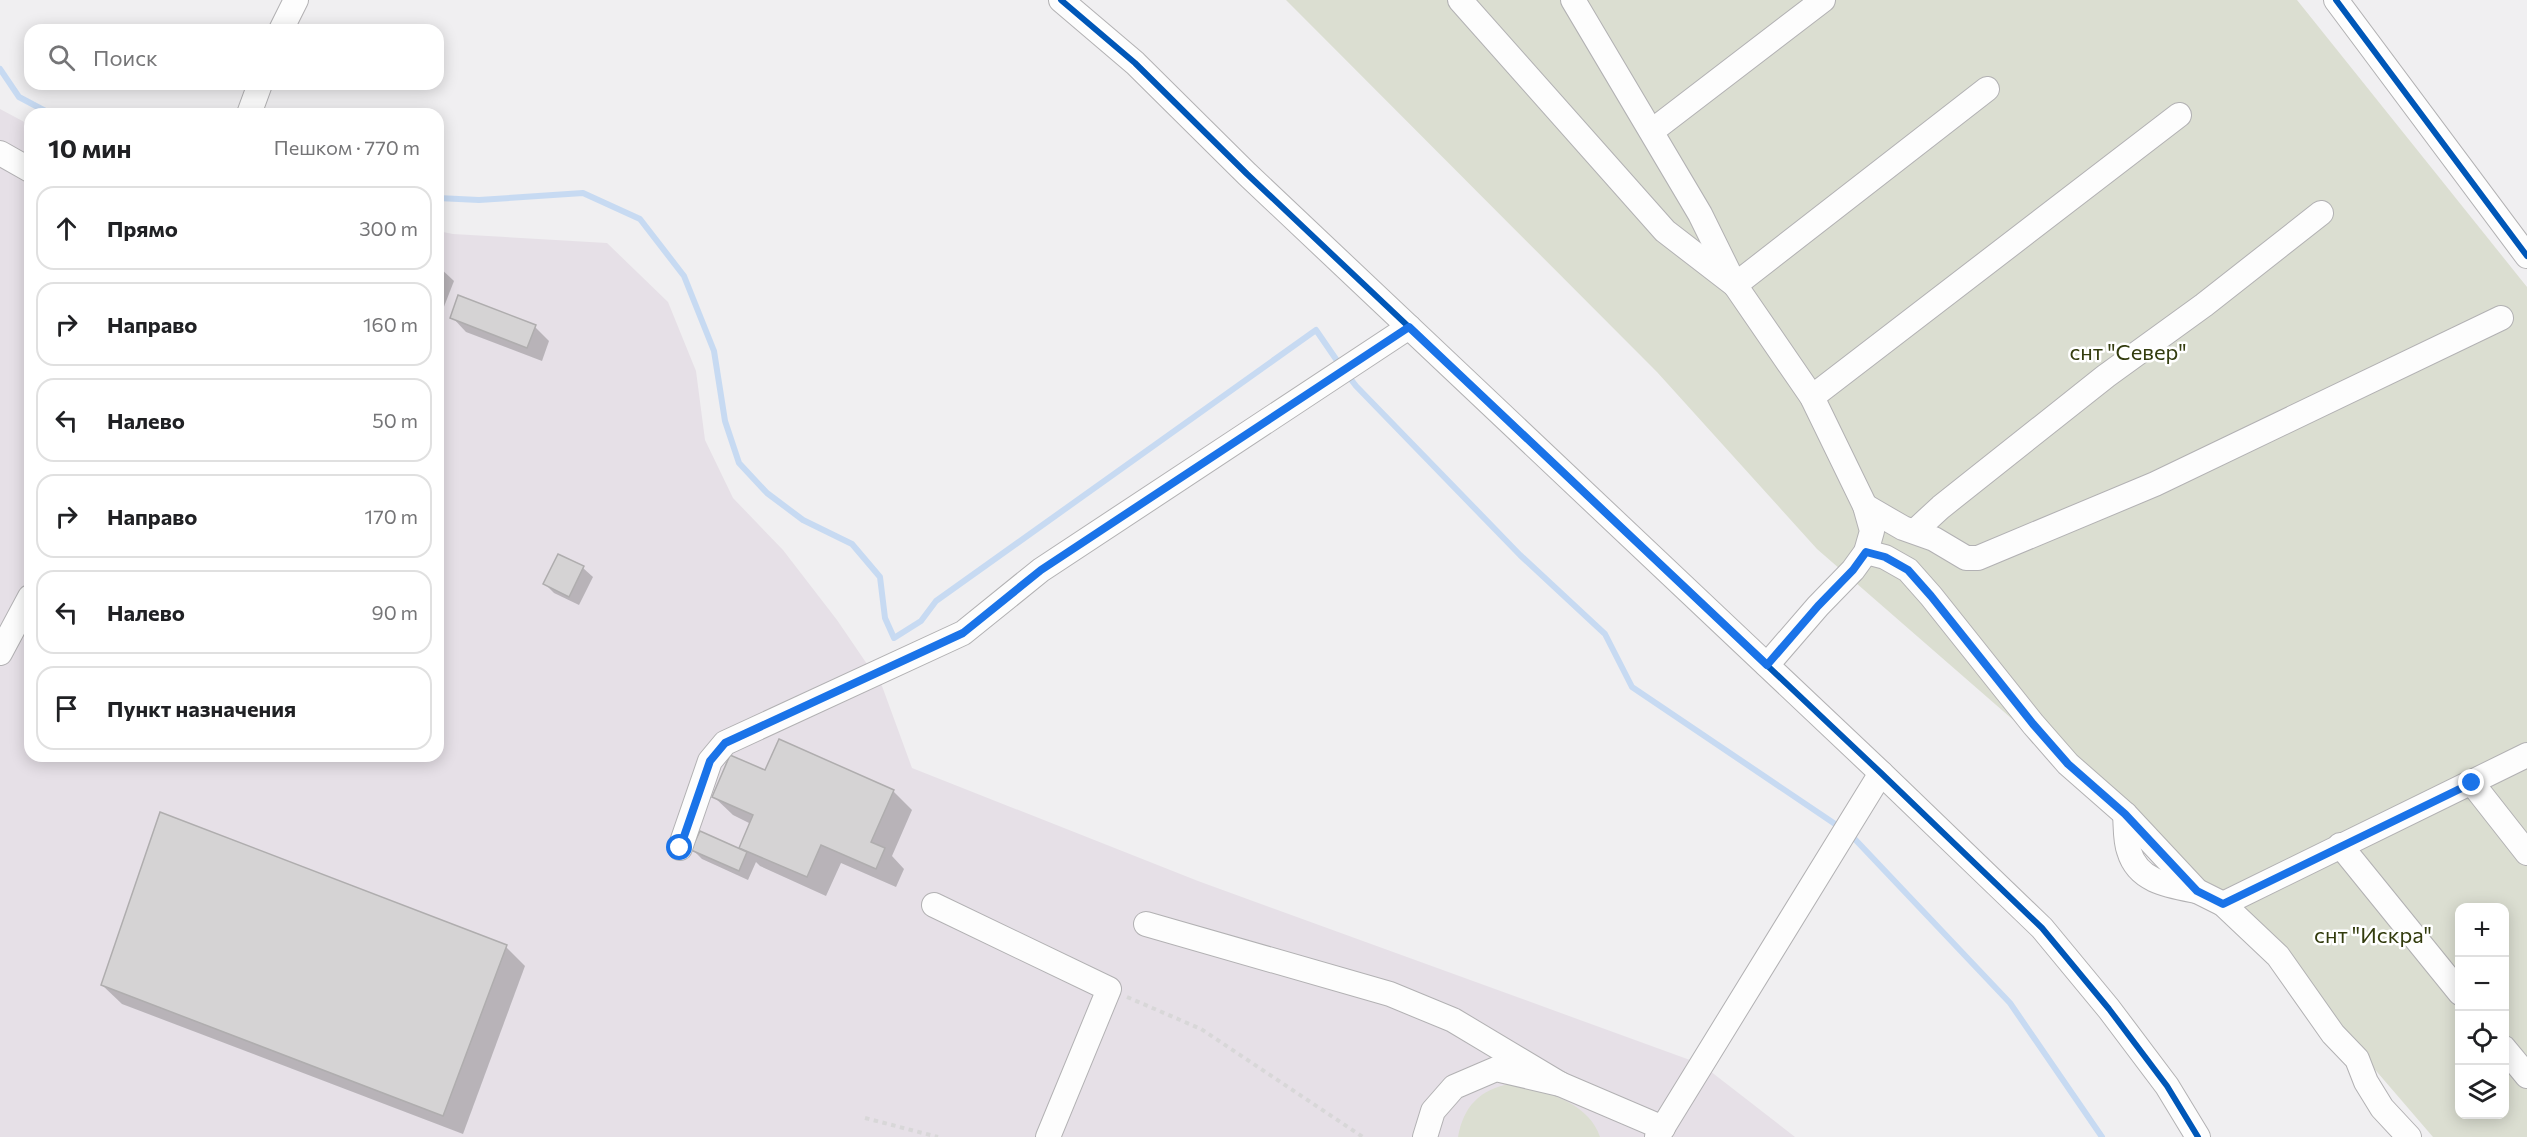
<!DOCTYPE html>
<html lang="ru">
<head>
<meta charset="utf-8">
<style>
  :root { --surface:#fff; --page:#f6f6f6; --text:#202124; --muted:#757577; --line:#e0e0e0 }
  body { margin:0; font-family:Commissioner,sans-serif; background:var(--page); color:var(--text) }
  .controls { position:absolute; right:18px; bottom:18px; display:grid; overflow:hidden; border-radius:12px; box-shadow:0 3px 15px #0003 }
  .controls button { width:54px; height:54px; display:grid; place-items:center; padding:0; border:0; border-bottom:2px solid var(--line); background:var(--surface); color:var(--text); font:30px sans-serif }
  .stop { position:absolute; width:18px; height:18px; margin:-14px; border:4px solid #1a73e8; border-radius:50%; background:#fff }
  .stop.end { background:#1a73e8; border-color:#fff; box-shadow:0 2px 6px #0008 }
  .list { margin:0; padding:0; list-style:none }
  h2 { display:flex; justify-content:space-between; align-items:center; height:78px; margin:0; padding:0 24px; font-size:26px }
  h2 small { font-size:20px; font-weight:400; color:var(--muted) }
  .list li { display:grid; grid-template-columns:39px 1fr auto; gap:18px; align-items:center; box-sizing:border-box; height:84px; margin:0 12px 12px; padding:0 12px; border:2px solid var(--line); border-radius:18px }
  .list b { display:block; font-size:22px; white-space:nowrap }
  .list em { font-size:20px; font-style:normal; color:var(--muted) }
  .icon { flex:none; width:33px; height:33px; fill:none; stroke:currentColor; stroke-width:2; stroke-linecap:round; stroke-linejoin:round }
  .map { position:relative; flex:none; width:2527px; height:1137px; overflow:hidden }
  .search { position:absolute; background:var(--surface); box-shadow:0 3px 15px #0003; left:24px; top:24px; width:420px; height:66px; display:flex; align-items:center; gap:15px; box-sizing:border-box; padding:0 21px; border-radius:18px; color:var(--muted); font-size:22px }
  .panel { position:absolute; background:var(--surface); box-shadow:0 3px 15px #0003; left:24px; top:108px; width:420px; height:654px; border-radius:18px }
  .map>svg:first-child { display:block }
</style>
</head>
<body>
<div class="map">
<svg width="2527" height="1137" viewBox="0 0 2527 1137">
  <rect width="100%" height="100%" fill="#f0eff1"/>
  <!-- built -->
  <polygon fill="#e6e0e7" points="0,109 30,125 30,756 438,756 438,231 453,234 607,243 668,302 696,371 705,440 733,498 783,550 837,620 882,686 912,768 1198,881 1701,1064 1795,1137 0,1137"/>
  <!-- green -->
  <g fill="#dbded1" fill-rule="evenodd">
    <polygon points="1286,0 2297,0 2527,287 2527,743 2221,891 2203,885 1817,549 1657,372"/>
    <path d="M2527,764V1137H2433L2236,908ZM2460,908H2504V1114H2460Z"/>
    <path d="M1510,1084C1542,1090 1588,1101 1600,1137H1458C1463,1107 1480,1089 1510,1084Z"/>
  </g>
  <!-- shadow -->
  <g fill="#0003">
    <polygon points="438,266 454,281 438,322"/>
    <polygon points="452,317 535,327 549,341 542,361 466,332"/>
    <polygon points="583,568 593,577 579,605 554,593 545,584"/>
    <polygon points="766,772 893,791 912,810 892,856 904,869 896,887 841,863 826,896 760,866 756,862 748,880 702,859 693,850 746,852 741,847 751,824 733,815 713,796"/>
    <polygon points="506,947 525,966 463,1134 122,1004 102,985"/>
  </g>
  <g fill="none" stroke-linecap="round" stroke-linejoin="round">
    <!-- stream -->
    <g stroke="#c7daf2" stroke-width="6">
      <polyline points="0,69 19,97 51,114"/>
      <polyline points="438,198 479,200 583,193 640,219 684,276 714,351 725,421 739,463 767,493 803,520 852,544 880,577 885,618 894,638 921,621 936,601 1316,330 1340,365"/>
      <polyline points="1346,373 1356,386 1520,555 1605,634 1632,687 1841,828"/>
      <polyline points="1850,834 2010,1003 2102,1137"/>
    </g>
  </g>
  <!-- building -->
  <g fill="#d5d3d4" stroke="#afadae" stroke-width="1.5">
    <polygon points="458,295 536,325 527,348 450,318"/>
    <polygon points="558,554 584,566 569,597 543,584"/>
    <polygon points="779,739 894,790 871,842 885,848 876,869 821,845 807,877 739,848 753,815 712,797 730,755 765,770"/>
    <polygon points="160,812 507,945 443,1116 101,985"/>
    <polygon points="700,831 747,852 739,871 691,850"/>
  </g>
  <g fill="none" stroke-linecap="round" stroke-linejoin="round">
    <!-- minor casing -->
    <g stroke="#b2b1b3" stroke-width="26">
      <g id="minor">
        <polyline points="1061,0 1135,63 1247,174 1881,773 2042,928 2109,1009 2167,1086 2198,1137"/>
        <polyline points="1460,0 1665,231 1735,285 1987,89"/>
        <polyline points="1573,0 1700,214 1735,285 1812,397 1865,506 1872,531 1866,552 1853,570 1818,606 1767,665"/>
        <polyline points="2336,0 2527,256"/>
        <polyline points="281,30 296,0"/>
        <polyline points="249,114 260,84"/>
        <polyline points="1652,131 1823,0"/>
        <polyline points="0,153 30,170"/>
        <polyline points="1812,397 2179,115"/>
        <polyline points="1865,506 1903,528 1934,539 1966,558 1978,558 2155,484 2501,318"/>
        <polyline points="1915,531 1941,507 2106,376 2204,305 2321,213"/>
        <polyline points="1866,552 1885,557 1908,570 1931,596 2033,724 2068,764 2125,814 2197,891 2223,904 2278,956 2333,1034 2357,1059 2366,1082 2382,1108 2409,1137"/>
        <polyline points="0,653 30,597"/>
        <polyline points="2472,783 2527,853"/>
        <path d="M2125,814C2126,826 2125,840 2129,851C2138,882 2170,886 2197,891"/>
        <polyline points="2340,845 2460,993"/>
        <polyline points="680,848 710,761 725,743 963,633 1041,570 1409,327"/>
        <polyline points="2223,904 2527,755"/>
        <polyline points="934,905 1109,989 1048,1137"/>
        <polyline points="1146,924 1390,994 1453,1020 1560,1084"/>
        <polyline points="2504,1048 2527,1076"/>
        <polyline points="1425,1137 1433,1111 1454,1087 1496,1069 1560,1084 1663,1128"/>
        <polyline points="1657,1137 1881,773"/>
      </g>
    </g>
    <!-- path -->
    <g stroke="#d8d7d8" stroke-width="4" stroke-dasharray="4.5 4.5" stroke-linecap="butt">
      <polyline points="1127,997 1201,1029 1363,1137"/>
      <polyline points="865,1118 938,1137"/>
    </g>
    <!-- minor -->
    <use href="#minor" stroke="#fdfdfd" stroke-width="24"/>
    <!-- cycleway casing -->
    <g stroke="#fff" stroke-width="10">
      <g id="cycleway">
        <polyline points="1061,0 1135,63 1247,174 1881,773 2042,928 2109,1009 2167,1086 2198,1137"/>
        <polyline points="2336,0 2527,256"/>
      </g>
    </g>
    <!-- cycleway -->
    <use href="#cycleway" stroke="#0057b8" stroke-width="6"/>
  </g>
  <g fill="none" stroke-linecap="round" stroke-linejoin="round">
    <!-- route -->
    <polyline stroke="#1a73e8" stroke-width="8" points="680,848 710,761 725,743 963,633 1041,570 1409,327 1767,665 1818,606 1853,570 1866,552 1885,557 1908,570 1931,596 2033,724 2068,764 2125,814 2197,891 2223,904 2472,783"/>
  </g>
  <g text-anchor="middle" stroke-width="5" stroke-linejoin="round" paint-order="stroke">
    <!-- park labels -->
    <g font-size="22" fill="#333c0e" stroke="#fff">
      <text x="2128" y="360">снт "Север"</text>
      <text x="2373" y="943">снт "Искра"</text>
    </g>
  </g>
</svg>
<div class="controls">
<button>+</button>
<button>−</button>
<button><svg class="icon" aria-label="locate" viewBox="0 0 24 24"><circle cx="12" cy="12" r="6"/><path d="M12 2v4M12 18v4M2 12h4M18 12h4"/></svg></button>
<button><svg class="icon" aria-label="layers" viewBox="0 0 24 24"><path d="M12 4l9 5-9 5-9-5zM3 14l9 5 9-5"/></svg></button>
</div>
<div class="stop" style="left:680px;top:848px"></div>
<div class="stop end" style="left:2472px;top:783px"></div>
<div class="search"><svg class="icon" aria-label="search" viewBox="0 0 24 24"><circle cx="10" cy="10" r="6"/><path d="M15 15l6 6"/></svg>Поиск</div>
<section class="panel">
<h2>10 мин<small>Пешком · 770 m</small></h2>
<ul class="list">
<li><svg class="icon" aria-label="ahead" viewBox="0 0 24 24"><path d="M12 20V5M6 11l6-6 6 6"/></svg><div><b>Прямо</b></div><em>300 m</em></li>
<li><svg class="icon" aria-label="right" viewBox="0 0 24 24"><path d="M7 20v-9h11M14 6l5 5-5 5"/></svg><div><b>Направо</b></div><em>160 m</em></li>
<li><svg class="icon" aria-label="left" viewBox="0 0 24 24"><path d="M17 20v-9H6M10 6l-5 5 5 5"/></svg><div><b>Налево</b></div><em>50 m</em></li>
<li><svg class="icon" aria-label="right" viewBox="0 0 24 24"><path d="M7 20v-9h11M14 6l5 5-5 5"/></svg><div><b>Направо</b></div><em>170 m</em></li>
<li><svg class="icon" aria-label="left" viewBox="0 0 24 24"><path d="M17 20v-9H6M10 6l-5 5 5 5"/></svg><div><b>Налево</b></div><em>90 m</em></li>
<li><svg class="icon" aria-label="arrive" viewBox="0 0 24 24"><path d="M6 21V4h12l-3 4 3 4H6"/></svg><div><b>Пункт назначения</b></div></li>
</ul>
</section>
</div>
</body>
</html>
